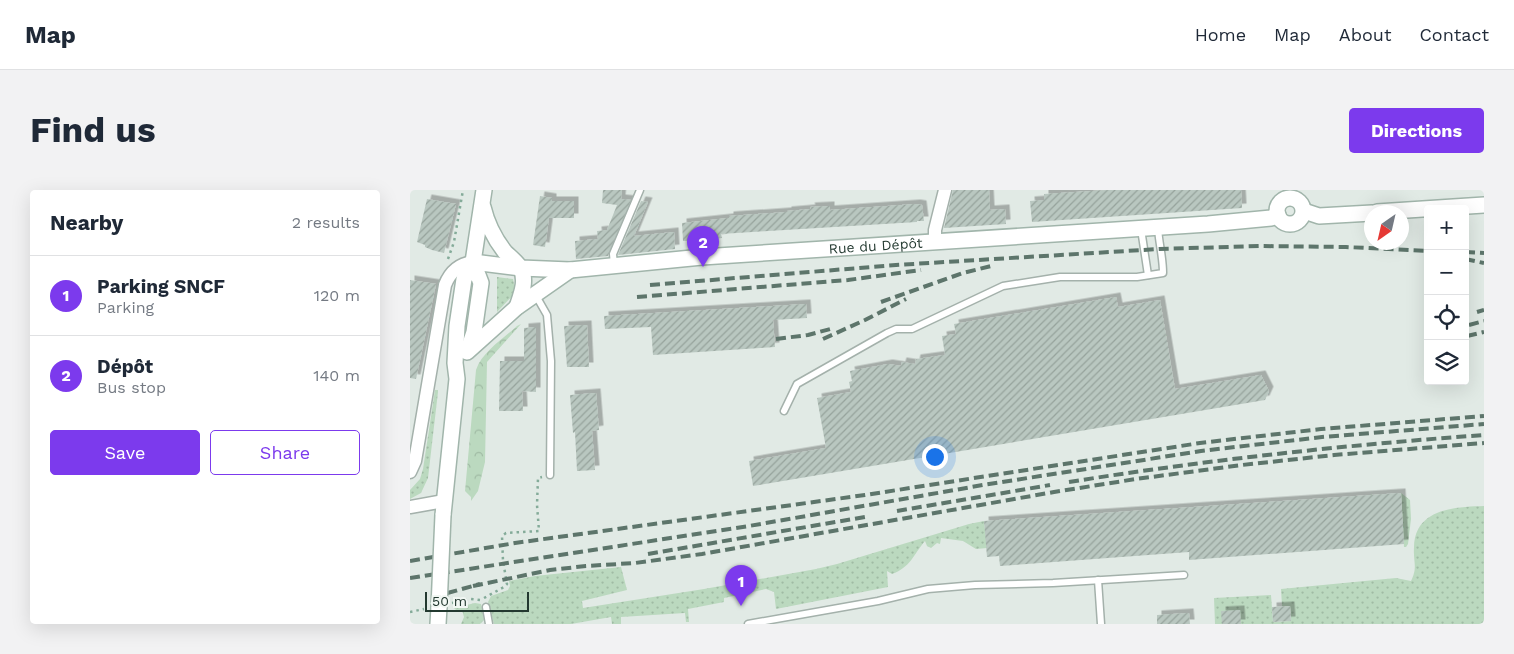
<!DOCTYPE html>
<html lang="en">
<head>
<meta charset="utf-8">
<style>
  :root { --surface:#fff; --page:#f2f2f3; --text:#1f2937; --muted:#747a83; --line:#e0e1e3; --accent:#7c3aed }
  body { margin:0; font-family:"Work Sans",sans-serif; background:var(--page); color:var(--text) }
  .controls { position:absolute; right:15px; top:15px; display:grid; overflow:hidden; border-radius:5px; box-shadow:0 5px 20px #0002 }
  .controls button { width:45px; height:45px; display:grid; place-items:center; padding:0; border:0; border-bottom:1px solid var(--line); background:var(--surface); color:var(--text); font:25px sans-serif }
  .compass { position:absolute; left:954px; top:15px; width:45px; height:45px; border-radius:50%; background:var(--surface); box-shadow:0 5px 20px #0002; rotate:214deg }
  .scale { position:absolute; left:15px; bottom:12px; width:104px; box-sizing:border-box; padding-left:5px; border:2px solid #233930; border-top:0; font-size:14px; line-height:18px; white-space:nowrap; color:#233930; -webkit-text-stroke:4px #f1f7f3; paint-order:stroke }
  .you { position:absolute; left:524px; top:266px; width:18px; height:18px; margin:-12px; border:4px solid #fff; border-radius:50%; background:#1a73e8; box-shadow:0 0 0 8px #1a73e833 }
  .badge { display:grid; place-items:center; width:32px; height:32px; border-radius:50%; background:var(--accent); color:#fff; font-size:16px; font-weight:700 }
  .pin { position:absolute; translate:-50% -41px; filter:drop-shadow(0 1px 2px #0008) }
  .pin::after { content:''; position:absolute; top:26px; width:18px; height:15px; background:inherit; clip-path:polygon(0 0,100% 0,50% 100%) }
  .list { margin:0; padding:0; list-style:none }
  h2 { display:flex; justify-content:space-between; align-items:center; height:65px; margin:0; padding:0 20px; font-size:21px }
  h2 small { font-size:16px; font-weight:400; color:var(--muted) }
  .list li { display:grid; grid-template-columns:32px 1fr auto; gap:15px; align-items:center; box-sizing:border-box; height:80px; padding:0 20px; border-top:1px solid var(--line) }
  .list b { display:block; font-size:19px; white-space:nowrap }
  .list p { margin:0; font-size:16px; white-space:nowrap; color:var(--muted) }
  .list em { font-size:16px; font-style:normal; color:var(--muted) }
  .actions { display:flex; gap:10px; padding:15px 20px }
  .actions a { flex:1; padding:11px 0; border:1px solid var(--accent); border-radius:5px; text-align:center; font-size:18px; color:var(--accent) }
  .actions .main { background:var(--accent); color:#fff }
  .icon { flex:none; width:28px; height:28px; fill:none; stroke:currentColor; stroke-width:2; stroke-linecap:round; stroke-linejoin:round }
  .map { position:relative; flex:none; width:1074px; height:434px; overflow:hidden; border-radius:5px }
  header { display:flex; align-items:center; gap:30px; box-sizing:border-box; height:70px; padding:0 25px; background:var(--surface); border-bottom:1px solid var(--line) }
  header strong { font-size:24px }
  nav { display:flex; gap:28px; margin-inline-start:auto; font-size:18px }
  .intro { display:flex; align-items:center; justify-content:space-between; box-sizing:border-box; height:120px; padding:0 30px }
  h1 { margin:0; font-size:35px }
  .button { padding:12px 22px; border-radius:5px; background:var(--accent); color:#fff; font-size:18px; font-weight:700 }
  main { display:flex; gap:30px; padding:0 30px }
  aside { flex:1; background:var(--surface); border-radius:5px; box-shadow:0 5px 20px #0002 }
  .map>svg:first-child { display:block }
</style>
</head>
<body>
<header>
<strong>Map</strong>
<nav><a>Home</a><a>Map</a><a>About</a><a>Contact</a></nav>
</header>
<div class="intro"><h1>Find us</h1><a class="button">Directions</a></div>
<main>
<aside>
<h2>Nearby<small>2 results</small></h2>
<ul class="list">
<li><span class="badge">1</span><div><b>Parking SNCF</b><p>Parking</p></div><em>120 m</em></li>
<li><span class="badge">2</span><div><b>Dépôt</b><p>Bus stop</p></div><em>140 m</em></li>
</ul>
<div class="actions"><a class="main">Save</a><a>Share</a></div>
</aside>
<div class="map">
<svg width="1074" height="434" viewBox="0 0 1074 434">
  <defs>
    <pattern id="grass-dots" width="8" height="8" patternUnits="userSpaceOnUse" patternTransform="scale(1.25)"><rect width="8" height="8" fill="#bbd9bf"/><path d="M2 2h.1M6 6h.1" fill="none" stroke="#a0bba4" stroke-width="1.8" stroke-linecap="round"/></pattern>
    <pattern id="forest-crowns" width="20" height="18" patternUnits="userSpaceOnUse" patternTransform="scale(1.25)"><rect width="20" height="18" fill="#bbd9bf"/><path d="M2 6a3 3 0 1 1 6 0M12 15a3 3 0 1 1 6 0" fill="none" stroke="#a0bba4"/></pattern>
    <pattern id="building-hatch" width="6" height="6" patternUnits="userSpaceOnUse" patternTransform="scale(1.25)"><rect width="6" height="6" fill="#b9c7c0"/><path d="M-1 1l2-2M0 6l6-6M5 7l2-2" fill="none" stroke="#96a39c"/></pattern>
    <filter id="shadow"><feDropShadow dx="4.5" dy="-4.5" stdDeviation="0" flood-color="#0004"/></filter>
  </defs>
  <rect width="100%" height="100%" fill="#e1eae5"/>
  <!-- grass -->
  <g fill="url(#grass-dots)">
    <polygon points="87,87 103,89 106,102 87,122"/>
    <polygon points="25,200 28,200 28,202 18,288 11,303 0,309 0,300 10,289 13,279"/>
    <polygon points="991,303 1000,310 1001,329 998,354 996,357 994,357"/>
    <path d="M1074,316V434H805L804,408L861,405L863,432L881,431L880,416H872L871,399L986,388L1001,391C1008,377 1003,372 1004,357C1005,318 1046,317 1074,316Z"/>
    <path d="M574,331L577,358L566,359L553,351L531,348L530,354L527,353L521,358L517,356L515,351C503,365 501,377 482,384L477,381L478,397L366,419L364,402L356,399L314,408V412L278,419L279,432H276L275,423L211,427V434H202L201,427L161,434H84L78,412L81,406L98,400L100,396L99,391L125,386L211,377L217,400L172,411L173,418L294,399L406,379L427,374L559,334Z"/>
    <polygon points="65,413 71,414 74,430 70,434 51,434 54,427 52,420 46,420 44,418"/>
  </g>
  <!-- forest -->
  <path fill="url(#forest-crowns)" d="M111,134L77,172L75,272L68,301L61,311V307L55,301L66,180C72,162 93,149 107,136Z"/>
  <!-- building -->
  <g fill="url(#building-hatch)" filter="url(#shadow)">
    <polygon points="193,0 212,0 211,9 221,10 198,66 166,69 165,51 188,49 187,41 197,40 207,15 192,13"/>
    <polygon points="543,0 579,0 580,20 595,19 596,34 534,38"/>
    <polygon points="699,0 831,0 832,18 622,32 620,11 634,10 634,4"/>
    <polygon points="130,6 142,8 142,11 164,11 164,28 139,28 135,57 123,55"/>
    <polygon points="17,9 46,14 34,63 22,60 15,57 15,55 7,52"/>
    <polygon points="231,11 238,12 224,46 264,42 265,59 208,65"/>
    <polygon points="506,14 512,15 514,31 507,31 507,32 311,44 312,48 304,49 304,50 273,51 272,33 319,28 319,26 377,22 377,21 401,19 400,17 420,16 420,20"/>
    <polygon points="0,90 26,94 6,189 0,188"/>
    <polygon points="706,107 708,117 750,110 765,199 851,185 859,201 855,210 343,296 339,271 416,258 407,208 441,202 439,192 442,191 440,181 478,174 491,176 492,172 505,174 506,169 535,165 532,146 546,144 544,134"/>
    <polygon points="396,114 397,128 363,130 365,157 243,165 241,137 195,139 194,126"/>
    <polygon points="177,135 179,177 157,177 154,136"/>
    <polygon points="126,137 126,202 112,201 113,221 89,221 90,171 114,171 114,138"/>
    <polygon points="186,203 189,240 182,241 185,280 167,281 165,242 163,243 160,205"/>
    <polygon points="991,303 994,354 779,370 779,362 590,376 589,366 577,367 574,331"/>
    <polygon points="880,416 881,431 863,432 862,417"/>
    <polygon points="830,420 831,434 812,434 811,421"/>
    <polygon points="779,423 780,434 747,434 747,425"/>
  </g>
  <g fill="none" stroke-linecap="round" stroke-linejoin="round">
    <!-- lane casing -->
    <g stroke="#a4b1ab" stroke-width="9">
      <g id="lane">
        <polyline points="731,39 738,85"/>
        <polyline points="204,75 203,64 230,0"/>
        <polyline points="125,104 137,125 141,171 140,285"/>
        <path d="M374,221L387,194L477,143L486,139H502L593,96L650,87H727L753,83C753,67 749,54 748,38"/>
        <polyline points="688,390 691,434"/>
        <polyline points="76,417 79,434"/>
        <polyline points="338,434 468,411 518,399 565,395 643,393 774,385"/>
      </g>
    </g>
    <!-- street casing -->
    <g stroke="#a4b1ab" stroke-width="15">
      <g id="street">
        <polyline points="525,52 525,40 535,0"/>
        <path d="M0,282L5,271L35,95C40,82 49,74 63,72"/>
        <polyline points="0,317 34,311"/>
      </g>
    </g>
    <!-- secondary casing -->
    <g stroke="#a1b5ab" stroke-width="18">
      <g id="secondary">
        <circle cx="880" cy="21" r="13"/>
        <path d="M73,17C77,34 84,48 95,62C100,67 108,73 111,79C117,91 111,105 107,117"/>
        <polyline points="894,21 909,26 962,23"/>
        <polyline points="967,22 1074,15"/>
        <path id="s1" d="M63,72L111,78L160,80L292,67L798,34L861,28L868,25"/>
        <polyline points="58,160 64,142 71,93 63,72"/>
        <polyline points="57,162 107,117 160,80"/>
        <polyline points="33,325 47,189 45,173 47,136 54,89 63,72 74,0"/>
        <polyline points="28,434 29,417"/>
      </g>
    </g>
    <!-- path -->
    <g stroke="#84ab99" stroke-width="2.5" stroke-dasharray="2.5 4" stroke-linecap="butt">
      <polyline points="38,69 44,52 53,0"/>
      <polyline points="74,408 94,397 97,394 93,371 92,346 96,343 129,341 127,315 128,288 132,287"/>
      <polyline points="42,413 61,409 70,410"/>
      <polyline points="0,422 14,419"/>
    </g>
    <!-- lane -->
    <use href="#lane" stroke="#fff" stroke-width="6"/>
    <!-- street -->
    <use href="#street" stroke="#fff" stroke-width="12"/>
    <!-- secondary -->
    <use href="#secondary" stroke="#fff" stroke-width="15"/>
    <!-- rail -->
    <g stroke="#5d756b" stroke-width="4" stroke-dasharray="10 5" stroke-linecap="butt">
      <polyline points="1055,62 1074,63"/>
      <polyline points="1055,69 1074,73"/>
      <polyline points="240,95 486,75 749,59 850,56 936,57 1018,61"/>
      <polyline points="227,107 438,90 511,80"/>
      <polyline points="471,112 553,83 585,75"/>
      <polyline points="1067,122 1074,120"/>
      <polyline points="1059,135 1074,131"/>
      <polyline points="1057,146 1074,142"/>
      <polyline points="366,149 398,145 424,138"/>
      <polyline points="413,149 455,130 496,109"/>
      <path d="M659,292C797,270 935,255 1074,245"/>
      <polyline points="487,321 640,295"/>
      <polyline points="238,364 455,327"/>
      <polyline points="0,371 105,353 455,305 790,253 911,239 1074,226"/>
      <polyline points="0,388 339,336 573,295 791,261 912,247 1074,234"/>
      <polyline points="63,396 140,380 176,376 225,373 292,364 644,302 726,289 832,275 924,265 1074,253"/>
      <polyline points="23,407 70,394"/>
    </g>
    <!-- secondary-bridge casing -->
    <g stroke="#a1b5ab" stroke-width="18" stroke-linecap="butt">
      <polyline id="secondary-bridge" points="29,417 33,325"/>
    </g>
    <!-- secondary-bridge -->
    <use href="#secondary-bridge" stroke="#fff" stroke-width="15"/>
  </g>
  <g text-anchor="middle" stroke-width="5" stroke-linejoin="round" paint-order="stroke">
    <!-- street labels -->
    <g font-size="14" fill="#233930" stroke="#f1f7f3">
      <text dy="5" stroke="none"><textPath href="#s1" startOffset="404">Rue du Dépôt</textPath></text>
    </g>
  </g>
</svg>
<div class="controls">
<button>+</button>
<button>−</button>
<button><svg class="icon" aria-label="locate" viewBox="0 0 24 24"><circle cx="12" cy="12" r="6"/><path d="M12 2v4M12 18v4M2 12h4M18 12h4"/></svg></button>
<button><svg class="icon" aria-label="layers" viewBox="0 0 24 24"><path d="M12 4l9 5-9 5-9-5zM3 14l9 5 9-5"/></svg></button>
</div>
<svg class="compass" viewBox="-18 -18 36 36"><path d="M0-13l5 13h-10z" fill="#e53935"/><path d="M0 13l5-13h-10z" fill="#747a83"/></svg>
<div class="scale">50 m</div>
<div class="you"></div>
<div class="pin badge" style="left:331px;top:416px">1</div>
<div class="pin badge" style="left:293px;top:77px">2</div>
</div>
</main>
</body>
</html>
